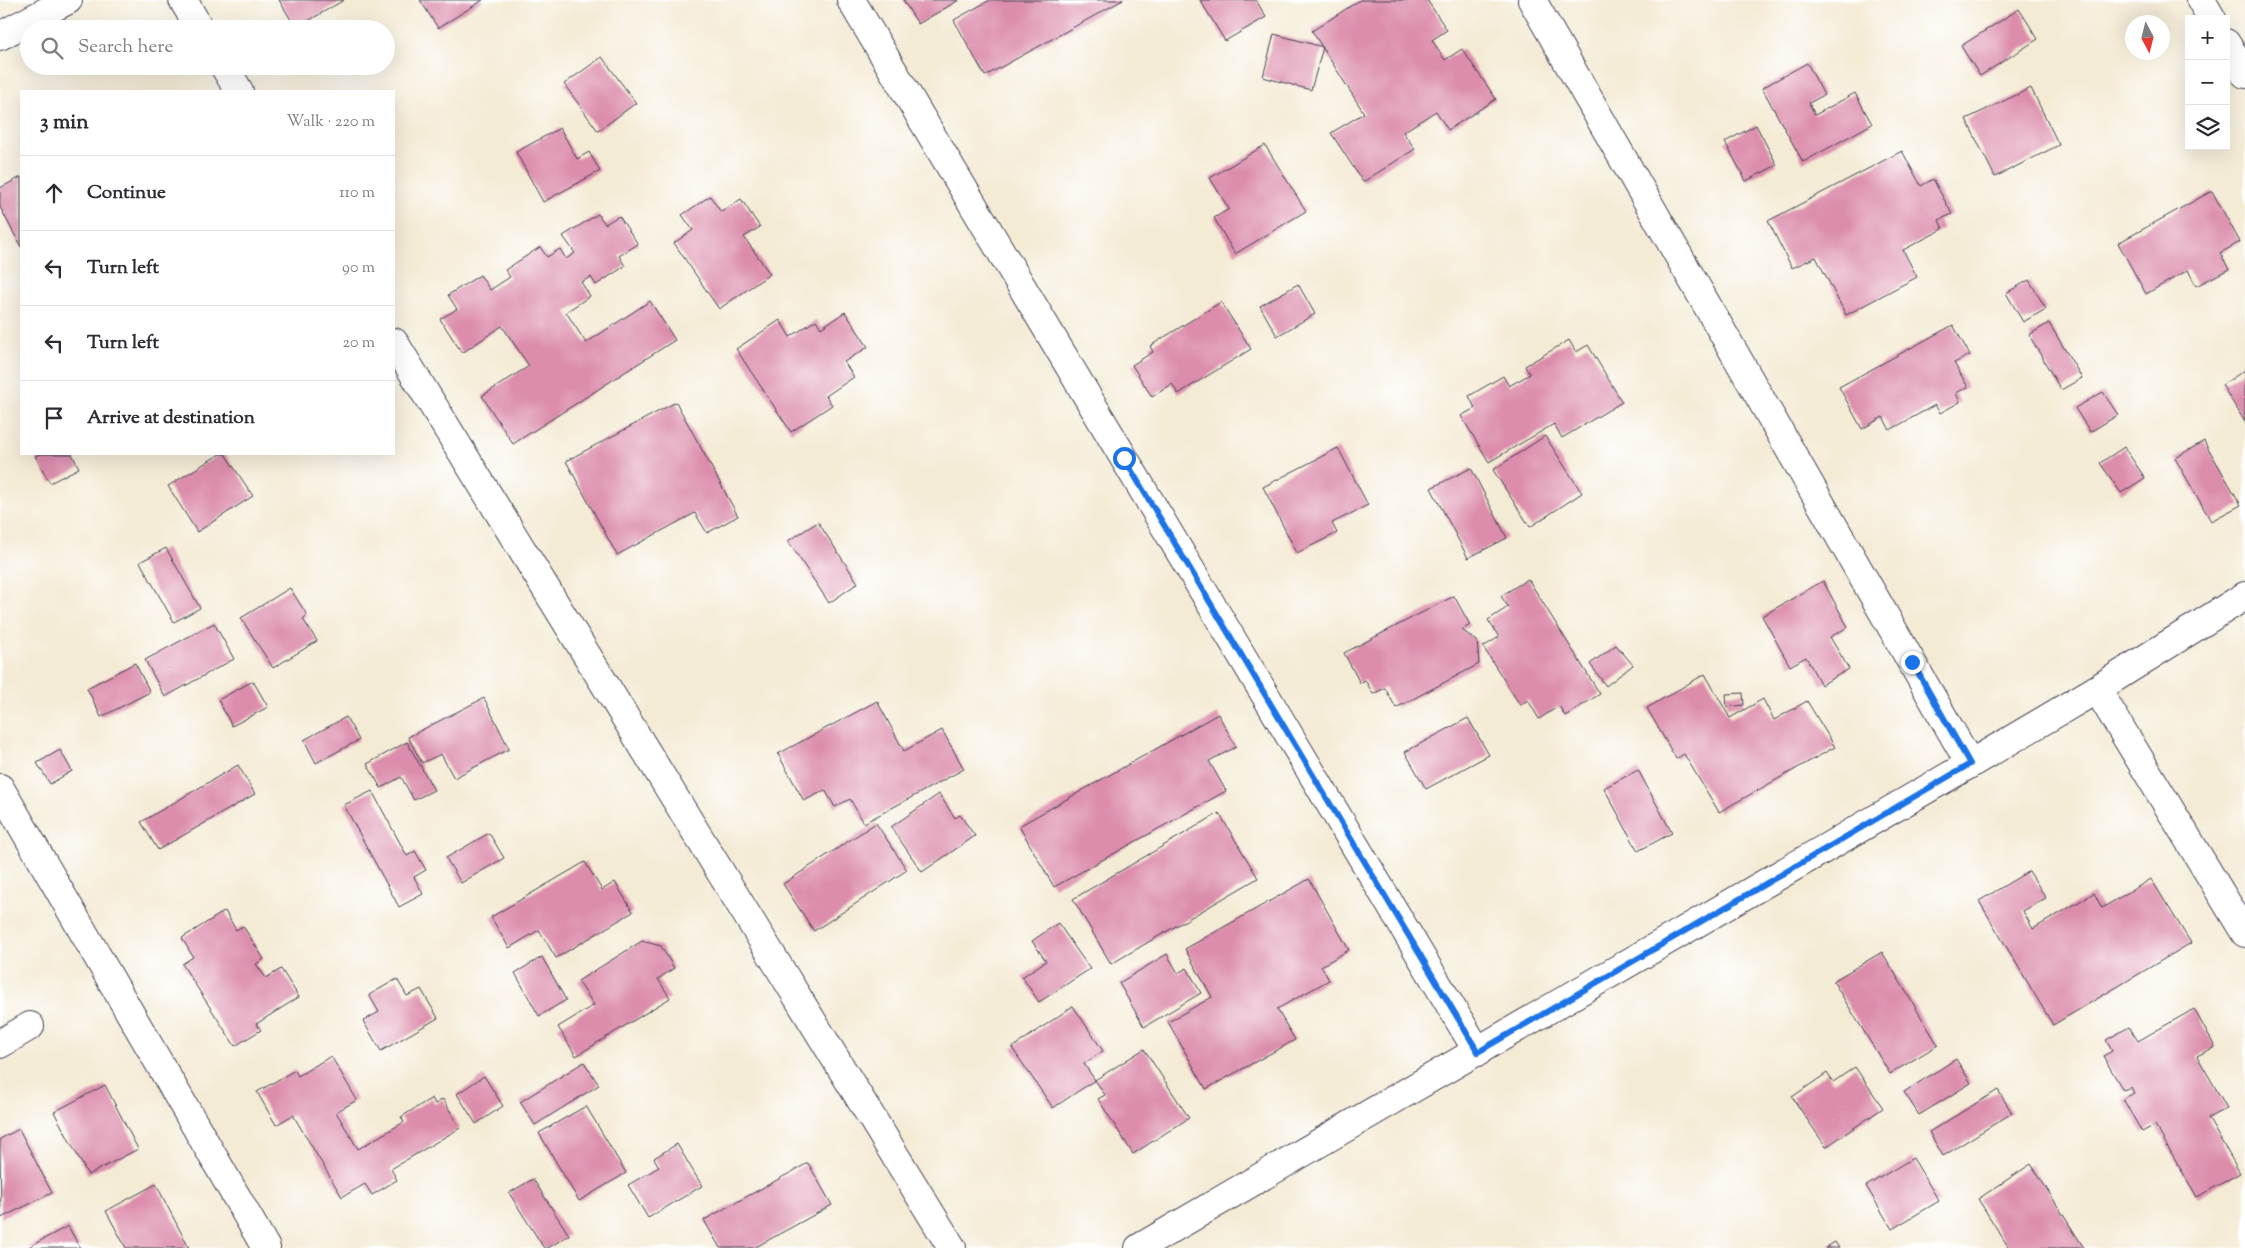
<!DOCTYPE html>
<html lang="en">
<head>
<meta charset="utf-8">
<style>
  :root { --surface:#fff; --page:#f2f2f3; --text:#2b2b33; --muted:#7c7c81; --line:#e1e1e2 }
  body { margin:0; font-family:"Sorts Mill Goudy",serif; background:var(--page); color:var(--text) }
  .controls { position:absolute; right:15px; top:15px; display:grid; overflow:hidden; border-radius:0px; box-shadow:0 5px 20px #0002 }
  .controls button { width:45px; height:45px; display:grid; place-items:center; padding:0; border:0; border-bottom:1px solid var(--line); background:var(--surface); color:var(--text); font:25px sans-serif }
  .compass { position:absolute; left:2125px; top:15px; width:45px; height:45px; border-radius:50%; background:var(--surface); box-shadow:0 5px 20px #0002; rotate:173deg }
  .stop { position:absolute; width:15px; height:15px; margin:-11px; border:4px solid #1a73e8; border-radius:50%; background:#fff }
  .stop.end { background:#1a73e8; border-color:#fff; box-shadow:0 1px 5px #0008 }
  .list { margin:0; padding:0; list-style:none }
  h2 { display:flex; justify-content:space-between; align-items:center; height:65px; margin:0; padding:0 20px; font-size:21px }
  h2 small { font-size:16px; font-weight:400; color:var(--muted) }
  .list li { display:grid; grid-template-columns:32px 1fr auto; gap:15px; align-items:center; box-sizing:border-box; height:75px; padding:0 20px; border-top:1px solid var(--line) }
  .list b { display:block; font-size:19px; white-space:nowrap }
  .list em { font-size:16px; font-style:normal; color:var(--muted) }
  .icon { flex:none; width:28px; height:28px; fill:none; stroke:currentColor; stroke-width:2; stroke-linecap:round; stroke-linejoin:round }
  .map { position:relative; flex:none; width:2245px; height:1248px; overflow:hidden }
  .search { position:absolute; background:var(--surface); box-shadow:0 5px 20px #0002; left:20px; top:20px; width:375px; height:55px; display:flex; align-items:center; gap:12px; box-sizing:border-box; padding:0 18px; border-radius:28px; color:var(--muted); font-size:19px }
  .panel { position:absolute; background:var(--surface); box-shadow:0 5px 20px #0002; left:20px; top:90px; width:375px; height:365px; border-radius:0px }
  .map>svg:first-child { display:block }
</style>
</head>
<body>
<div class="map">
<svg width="2245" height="1248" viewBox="0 0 2245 1248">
  <rect width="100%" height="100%" fill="#fff"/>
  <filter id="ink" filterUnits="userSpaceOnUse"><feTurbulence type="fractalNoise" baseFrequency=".02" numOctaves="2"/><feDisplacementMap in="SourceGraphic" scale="10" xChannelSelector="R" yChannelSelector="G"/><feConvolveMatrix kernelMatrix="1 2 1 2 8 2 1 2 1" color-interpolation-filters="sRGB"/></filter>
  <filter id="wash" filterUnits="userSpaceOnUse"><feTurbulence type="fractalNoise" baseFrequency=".0096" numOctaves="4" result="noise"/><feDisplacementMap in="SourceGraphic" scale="20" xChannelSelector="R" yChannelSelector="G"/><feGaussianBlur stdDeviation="1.12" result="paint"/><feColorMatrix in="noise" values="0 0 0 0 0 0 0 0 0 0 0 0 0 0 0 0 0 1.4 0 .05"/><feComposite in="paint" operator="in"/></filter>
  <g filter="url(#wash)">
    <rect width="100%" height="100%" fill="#f4ebd5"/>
    <g id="blocks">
      <!-- building -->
      <g fill="#dc8dac">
        <polygon points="279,0 344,0 296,28"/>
        <polygon points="420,0 483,0 438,28"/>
        <polygon points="903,0 959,0 918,24"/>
        <polygon points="990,0 1123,0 985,76 954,20"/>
        <polygon points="1200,0 1256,0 1266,17 1225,41"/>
        <polygon points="1360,0 1427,0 1447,30 1432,40 1445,60 1462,49 1496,99 1448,130 1436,111 1403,132 1415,149 1363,182 1331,133 1364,113 1312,31"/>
        <polygon points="2019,9 2038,39 1980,76 1961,46"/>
        <polygon points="1274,34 1323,47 1311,90 1263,77"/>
        <polygon points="602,57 636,103 598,131 564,84"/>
        <polygon points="1807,63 1824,95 1809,103 1815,115 1855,93 1872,124 1803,162 1762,88"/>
        <polygon points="2031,88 2059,145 1995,177 1966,119"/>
        <polygon points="1756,125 1777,165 1746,181 1725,142"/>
        <polygon points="560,128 577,159 589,152 600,171 543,202 516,152"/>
        <polygon points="1265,145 1306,211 1235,254 1214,218 1229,209 1210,178"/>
        <polygon points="1902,151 1921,186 1933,179 1952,214 1939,220 1943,229 1903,250 1917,277 1846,315 1816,257 1792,268 1768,221"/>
        <polygon points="21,177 21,247 0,207 0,188"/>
        <polygon points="2212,191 2240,242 2220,253 2229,269 2196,286 2188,270 2146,294 2118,243"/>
        <polygon points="710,196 721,212 741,199 760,227 744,237 770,274 719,309 674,243 693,230 682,215"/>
        <polygon points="598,214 605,224 619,216 638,244 619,256 625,266 596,285 591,277 581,282 590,296 566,312 586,343 650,301 675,340 513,444 482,396 529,366 502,326 462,353 440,319 457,309 448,295 480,275 490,290 510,277 505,270 540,247 547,257 560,249 566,259 575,253 563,236"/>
        <polygon points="2029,280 2046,309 2023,322 2006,293"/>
        <polygon points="1298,284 1315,314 1277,336 1260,306"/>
        <polygon points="1221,302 1251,349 1178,394 1172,384 1152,397 1132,365 1153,352 1150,346"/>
        <polygon points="845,312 868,347 844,362 854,377 826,396 832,405 791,432 736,349 780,320 790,337 816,320 821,328"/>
        <polygon points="2049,323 2082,378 2061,390 2029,335"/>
        <polygon points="1953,325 1970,355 1954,363 1968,387 1956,393 1960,402 1940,413 1935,405 1890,430 1883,417 1862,429 1839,387"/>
        <polygon points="1569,340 1576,352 1588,345 1622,402 1562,438 1554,424 1489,462 1461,416 1475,408 1469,396 1503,376 1509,386 1530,374 1525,366"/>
        <polygon points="2245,370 2245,422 2222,385"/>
        <polygon points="2103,392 2118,415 2090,432 2075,408"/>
        <polygon points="676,402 738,516 707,533 695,513 617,555 566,461"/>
        <polygon points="1545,436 1582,493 1530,527 1493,470"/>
        <polygon points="2204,441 2241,505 2211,521 2175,458"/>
        <polygon points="2124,447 2145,478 2121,493 2100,463"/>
        <polygon points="1338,448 1368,505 1332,523 1337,533 1297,553 1263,487"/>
        <polygon points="40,454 72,454 79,468 50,483 35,456"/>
        <polygon points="220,454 225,454 253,496 197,532 168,486"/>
        <polygon points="1471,468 1507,538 1468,558 1431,488"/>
        <polygon points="818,522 858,583 829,603 788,541"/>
        <polygon points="166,548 200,608 174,622 140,562"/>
        <polygon points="1528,579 1600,694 1565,716 1559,706 1539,719 1528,700 1520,705 1483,647 1499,637 1488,620 1508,607 1501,596"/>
        <polygon points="1823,581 1848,627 1830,637 1849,669 1821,685 1806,657 1790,666 1762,616"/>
        <polygon points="290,588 307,615 303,619 317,641 273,668 241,618"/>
        <polygon points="1454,596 1470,625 1462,630 1477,641 1479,664 1396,708 1385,688 1373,694 1365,680 1360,683 1344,653"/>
        <polygon points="214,623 234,659 165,697 145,660"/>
        <polygon points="1616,645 1633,665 1606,686 1590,664"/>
        <polygon points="135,663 150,692 101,717 87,688"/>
        <polygon points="1705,674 1730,718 1763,699 1774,720 1807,701 1835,747 1719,812 1684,754 1676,759 1647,708"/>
        <polygon points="253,681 268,707 232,726 218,700"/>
        <polygon points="1743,693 1744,705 1727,707 1726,694"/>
        <polygon points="484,698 509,749 454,778 441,754 422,763 408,737"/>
        <polygon points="877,701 904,751 942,730 964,769 864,823 850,799 835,807 825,790 804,801 778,754"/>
        <polygon points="1218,714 1236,747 1209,761 1226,791 1054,887 1019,826"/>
        <polygon points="346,717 359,740 316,763 304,740"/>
        <polygon points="1468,718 1489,755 1426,789 1405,752"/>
        <polygon points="407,742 434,790 414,800 401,777 381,788 367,764"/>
        <polygon points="60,750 72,771 50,784 37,763"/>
        <polygon points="238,765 255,794 158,850 141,822"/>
        <polygon points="1638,770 1672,833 1638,851 1604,788"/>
        <polygon points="372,791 407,856 415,851 426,870 414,877 423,894 399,907 344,805"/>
        <polygon points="939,794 955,818 960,815 975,836 922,872 891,827"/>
        <polygon points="1219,813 1258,878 1111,964 1073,899"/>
        <polygon points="876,823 907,870 814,931 783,884"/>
        <polygon points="489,833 504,858 461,883 446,858"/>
        <polygon points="585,862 602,890 615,882 633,912 556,958 539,930 509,948 491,917"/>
        <polygon points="2029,871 2046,898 2023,911 2033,929 2094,893 2102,908 2151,879 2191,943 2053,1025 1979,901"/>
        <polygon points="1309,879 1349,950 1321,966 1329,980 1277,1009 1295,1040 1206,1089 1168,1022 1212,997 1185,949"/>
        <polygon points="225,911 236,930 243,926 264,959 256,964 266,978 281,969 299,997 256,1024 261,1030 235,1046 182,964 193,957 182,938"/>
        <polygon points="1058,923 1090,969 1039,1002 1022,977 1046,961 1032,941"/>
        <polygon points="642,941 661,946 674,968 658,979 670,998 576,1056 558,1027 594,1005 578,981"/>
        <polygon points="1882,952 1938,1045 1890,1074 1833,981"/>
        <polygon points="1167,954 1178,973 1187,968 1201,993 1144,1027 1119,983"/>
        <polygon points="542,957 566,1000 539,1016 515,973"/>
        <polygon points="397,979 407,996 421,989 438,1018 381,1051 363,1021 379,1012 369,995"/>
        <polygon points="1073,1006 1103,1051 1084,1064 1095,1080 1053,1108 1012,1048"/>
        <polygon points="2194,1009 2215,1047 2197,1056 2227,1108 2208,1118 2240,1173 2197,1197 2155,1125 2142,1132 2123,1099 2134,1093 2131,1087 2123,1090 2103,1056 2112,1051 2106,1040 2129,1027 2138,1041"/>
        <polygon points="1144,1049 1189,1118 1133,1154 1098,1099 1105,1095 1095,1080"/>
        <polygon points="331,1056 357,1100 336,1112 358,1149 404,1122 401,1117 432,1098 435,1104 443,1099 460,1128 391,1169 397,1180 372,1195 365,1184 342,1197 293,1115 276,1125 257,1092 295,1070 298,1076"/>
        <polygon points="1956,1059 1971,1083 1919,1115 1904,1092"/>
        <polygon points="584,1062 599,1085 535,1125 520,1102"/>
        <polygon points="1855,1067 1883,1108 1826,1147 1792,1097 1827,1073 1833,1082"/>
        <polygon points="484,1076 503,1106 476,1124 457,1094"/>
        <polygon points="105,1085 138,1149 88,1175 54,1112"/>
        <polygon points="1998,1090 2012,1113 1943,1156 1929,1132"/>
        <polygon points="586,1106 626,1173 579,1201 539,1133"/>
        <polygon points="19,1129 52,1193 1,1218 0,1139"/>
        <polygon points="677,1144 702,1186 648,1218 628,1185 659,1167 654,1158"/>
        <polygon points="1913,1158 1939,1201 1892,1229 1866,1186"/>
        <polygon points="808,1163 832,1205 754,1248 720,1248 704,1220"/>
        <polygon points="2031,1164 2084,1248 2009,1248 1978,1199"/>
        <polygon points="533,1179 569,1235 548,1248 544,1248 509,1193"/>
        <polygon points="156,1184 189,1248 126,1248 106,1211"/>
        <polygon points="68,1226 80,1248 27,1248"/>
        <polygon points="1835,1242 1839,1248 1825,1248"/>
      </g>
    </g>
  </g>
  <g filter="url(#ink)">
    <use href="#blocks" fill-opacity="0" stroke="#424052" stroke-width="1"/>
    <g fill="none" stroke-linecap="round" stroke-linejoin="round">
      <!-- minor casing -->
      <g stroke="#424052" stroke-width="30">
        <g id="minor">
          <polyline points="183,0 200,29"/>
          <polyline points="851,0 1478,1052"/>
          <polyline points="1532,0 1970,764"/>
          <polyline points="2201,0 2212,19"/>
          <polyline points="0,36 68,0"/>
          <polyline points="2226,43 2245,74"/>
          <polyline points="224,66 239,91"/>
          <polyline points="394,342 952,1248"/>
          <polyline points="2097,689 2245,933"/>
          <polyline points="0,788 266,1248"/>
          <polyline points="0,1044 30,1026"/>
          <polyline points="1139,1248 1970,764 2097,689 2245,596"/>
        </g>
      </g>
      <!-- minor -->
      <use href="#minor" stroke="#fff" stroke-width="28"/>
    </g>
  </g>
  <g fill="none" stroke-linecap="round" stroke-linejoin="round" filter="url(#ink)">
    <!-- route -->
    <polyline stroke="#1a73e8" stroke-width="6" points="1124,458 1478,1052 1970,764 1912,662"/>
  </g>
</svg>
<div class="controls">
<button>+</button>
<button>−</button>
<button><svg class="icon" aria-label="layers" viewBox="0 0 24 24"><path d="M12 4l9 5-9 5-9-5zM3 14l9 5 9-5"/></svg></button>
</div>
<svg class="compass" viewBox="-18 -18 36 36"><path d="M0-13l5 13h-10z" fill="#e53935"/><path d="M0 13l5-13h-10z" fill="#7c7c81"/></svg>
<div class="stop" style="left:1124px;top:458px"></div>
<div class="stop end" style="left:1912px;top:662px"></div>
<div class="search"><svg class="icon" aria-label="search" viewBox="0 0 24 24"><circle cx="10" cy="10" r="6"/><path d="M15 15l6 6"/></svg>Search here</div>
<section class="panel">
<h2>3 min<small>Walk · 220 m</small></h2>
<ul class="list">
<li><svg class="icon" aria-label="ahead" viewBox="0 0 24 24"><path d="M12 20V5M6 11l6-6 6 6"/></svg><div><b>Continue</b></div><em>110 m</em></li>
<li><svg class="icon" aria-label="left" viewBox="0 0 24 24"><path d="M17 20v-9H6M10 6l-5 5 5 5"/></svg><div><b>Turn left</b></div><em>90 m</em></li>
<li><svg class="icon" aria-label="left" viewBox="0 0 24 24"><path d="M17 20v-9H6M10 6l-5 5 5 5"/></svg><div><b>Turn left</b></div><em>20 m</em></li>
<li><svg class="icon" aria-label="arrive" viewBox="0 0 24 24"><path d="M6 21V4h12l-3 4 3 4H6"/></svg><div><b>Arrive at destination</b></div></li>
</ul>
</section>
</div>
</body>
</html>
